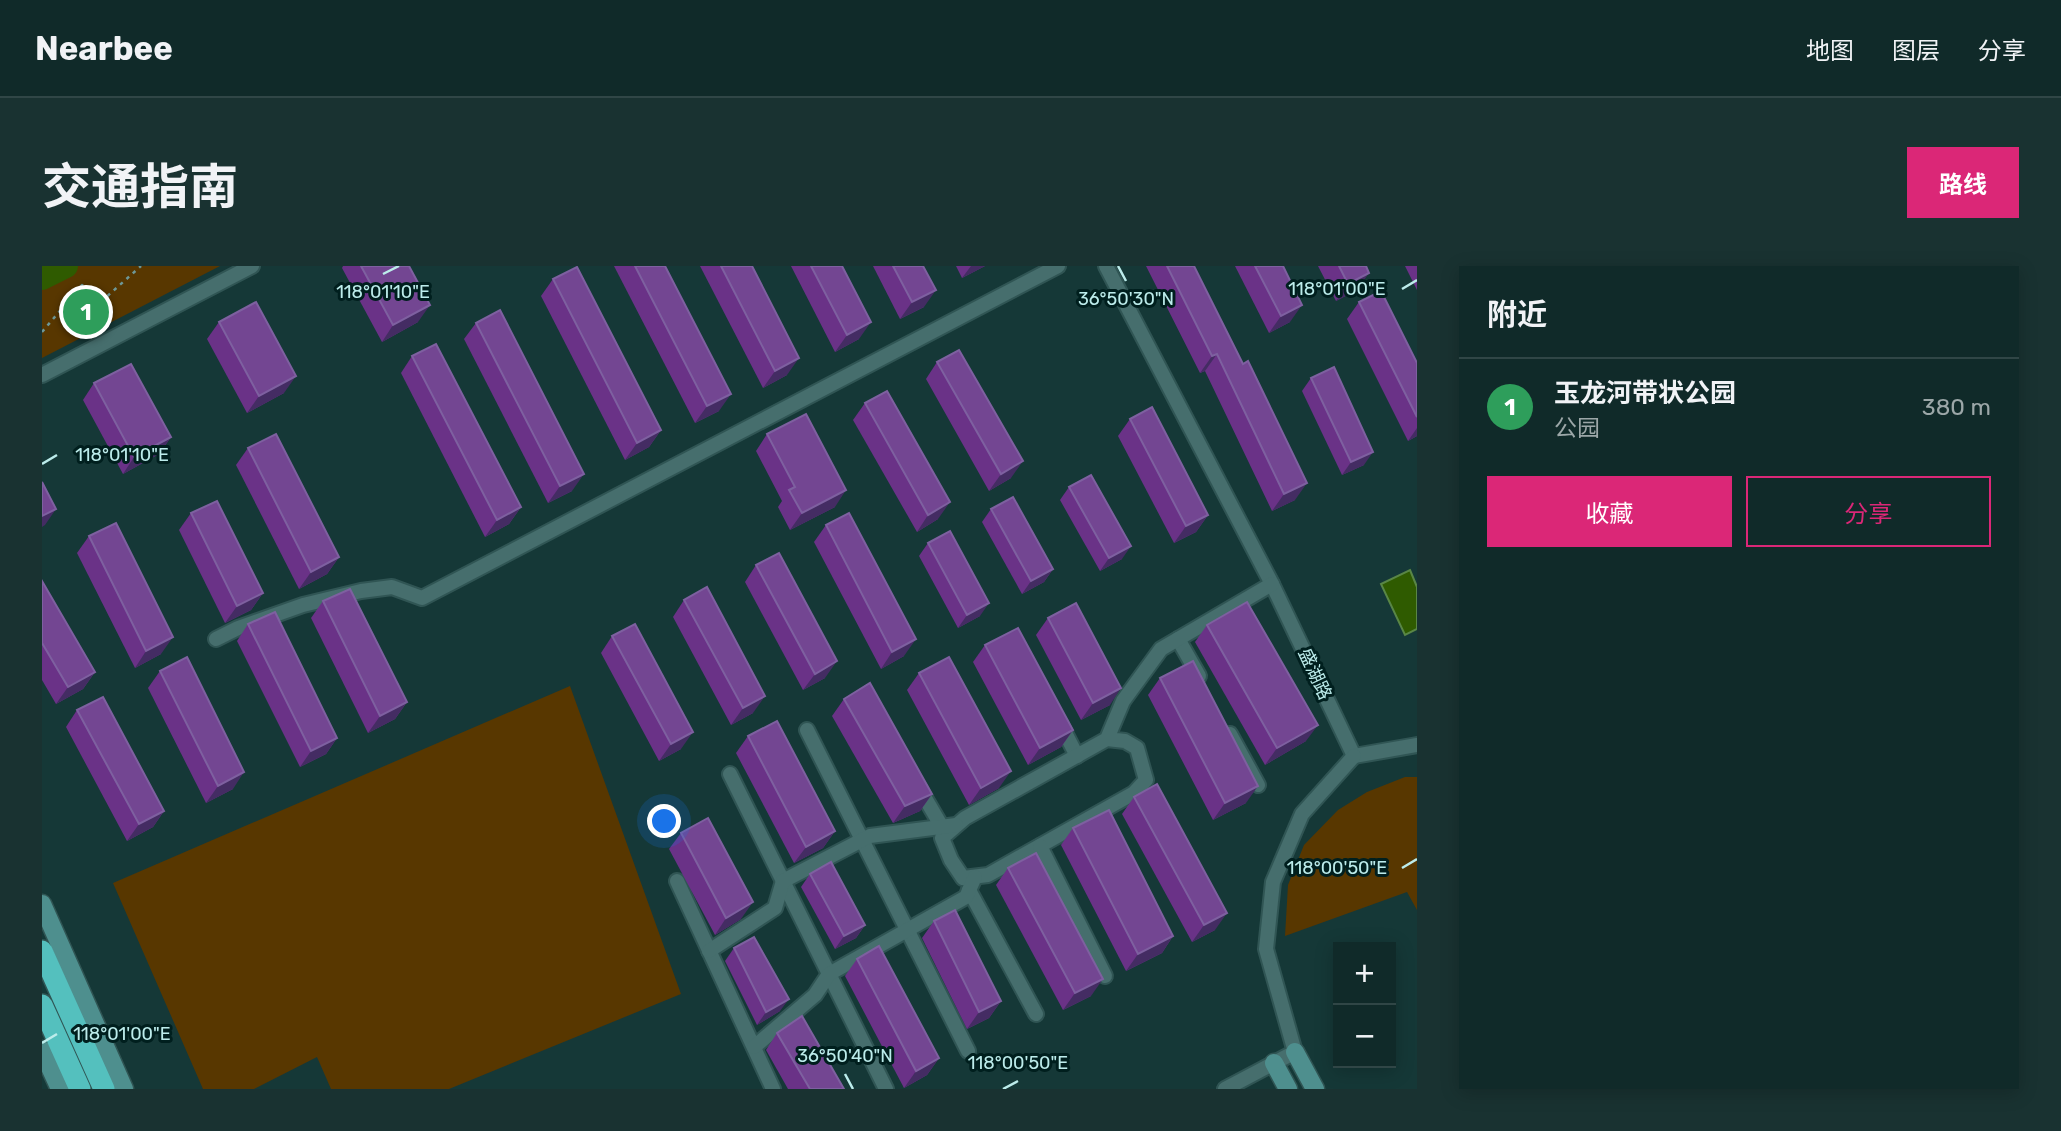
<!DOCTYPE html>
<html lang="zh">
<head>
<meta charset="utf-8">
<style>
  :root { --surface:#102a29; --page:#193231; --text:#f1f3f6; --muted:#9ca7a8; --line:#304646; --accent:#db2777 }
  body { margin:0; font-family:Rubik,"Noto Sans SC",sans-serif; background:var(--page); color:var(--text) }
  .controls { position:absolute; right:21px; bottom:21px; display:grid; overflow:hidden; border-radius:0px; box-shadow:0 4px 18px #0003 }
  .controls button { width:63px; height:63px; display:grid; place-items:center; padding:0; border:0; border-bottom:2px solid var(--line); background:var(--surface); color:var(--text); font:35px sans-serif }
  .you { position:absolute; left:623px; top:556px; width:24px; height:24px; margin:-18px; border:5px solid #fff; border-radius:50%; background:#1a73e8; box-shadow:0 0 0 10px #1a73e833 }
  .badge { display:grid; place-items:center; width:46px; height:46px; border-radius:50%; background:var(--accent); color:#fff; font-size:23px; font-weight:700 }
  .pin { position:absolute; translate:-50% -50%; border:4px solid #fff; box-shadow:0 2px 7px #0006 }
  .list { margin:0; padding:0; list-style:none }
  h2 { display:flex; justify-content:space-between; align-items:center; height:91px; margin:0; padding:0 28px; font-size:30px }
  h2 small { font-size:23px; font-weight:400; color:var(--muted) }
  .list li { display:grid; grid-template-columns:46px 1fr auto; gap:21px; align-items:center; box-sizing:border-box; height:98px; padding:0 28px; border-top:2px solid var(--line) }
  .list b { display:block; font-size:26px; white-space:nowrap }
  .list p { margin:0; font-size:23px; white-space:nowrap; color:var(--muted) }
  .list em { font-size:23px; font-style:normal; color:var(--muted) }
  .actions { display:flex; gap:14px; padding:21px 28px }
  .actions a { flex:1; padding:16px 0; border:2px solid var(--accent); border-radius:0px; text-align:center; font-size:24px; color:var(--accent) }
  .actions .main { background:var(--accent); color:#fff }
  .map { position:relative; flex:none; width:1375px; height:823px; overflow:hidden; border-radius:0px }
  header { display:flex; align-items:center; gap:42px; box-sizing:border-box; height:98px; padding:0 35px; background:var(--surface); border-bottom:2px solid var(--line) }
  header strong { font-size:33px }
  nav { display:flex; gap:38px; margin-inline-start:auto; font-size:24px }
  .intro { display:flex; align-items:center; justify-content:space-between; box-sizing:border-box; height:168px; padding:0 42px }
  h1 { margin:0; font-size:49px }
  .button { padding:18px 32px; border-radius:0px; background:var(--accent); color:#fff; font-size:24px; font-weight:700 }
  main { display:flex; gap:42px; padding:0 42px }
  aside { flex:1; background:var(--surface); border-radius:0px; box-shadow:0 4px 18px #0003 }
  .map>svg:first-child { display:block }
</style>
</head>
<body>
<header>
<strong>Nearbee</strong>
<nav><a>地图</a><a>图层</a><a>分享</a></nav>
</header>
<div class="intro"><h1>交通指南</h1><a class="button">路线</a></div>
<main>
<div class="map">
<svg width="1375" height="823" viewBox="0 0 1375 823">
  <rect width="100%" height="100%" fill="#153837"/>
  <!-- green -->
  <g fill="#583700">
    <polygon points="0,0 178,0 0,92"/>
    <polygon points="528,420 639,728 407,823 289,823 275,791 212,823 161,823 71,617"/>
    <polygon points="1363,511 1375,511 1375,644 1365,626 1243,670 1246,619 1262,579 1296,544 1325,526"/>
  </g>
  <!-- water -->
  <polygon fill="#2f5b00" stroke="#598646" stroke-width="2" points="1368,304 1375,321 1375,363 1363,369 1339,318"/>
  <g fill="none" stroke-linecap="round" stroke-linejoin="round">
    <!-- river -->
    <polyline stroke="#2f5b00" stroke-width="24" points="0,12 24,0"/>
    <!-- street casing -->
    <g stroke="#305554" stroke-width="18">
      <g id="street">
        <polyline points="1064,0 1230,318 1312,490"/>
        <polyline points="0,109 210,0"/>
        <polyline points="174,373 196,362 261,339 319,325 350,321 380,332 1016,0"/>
        <polyline points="1136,373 1157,410"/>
        <polyline points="1018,457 1035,490"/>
        <polyline points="765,464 926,785"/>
        <polyline points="1188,468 1216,519"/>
        <polyline points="1065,473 1083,475 1095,482 1104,514 1092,527 946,609 921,612 909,594 900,572 923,552 1065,473 1081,435 1119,383 1230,318"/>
        <polyline points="1312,490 1375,479"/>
        <polyline points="688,508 844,823"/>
        <polyline points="876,520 900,561"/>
        <polyline points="998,580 1063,710"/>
        <polyline points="635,615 731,823"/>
        <polyline points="927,624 994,748"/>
        <polyline points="667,685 733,642 741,615 820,574 828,570 914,559"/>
        <polyline points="712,781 773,729 787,708 924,631 933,611"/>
        <polyline points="1183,823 1253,786 1224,683 1231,616 1260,548 1312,490"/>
      </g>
    </g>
    <!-- secondary casing -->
    <g stroke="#305554" stroke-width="21">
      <g id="secondary">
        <polyline points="0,638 82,823"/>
        <polyline points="0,784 18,823"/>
        <polyline points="1253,786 1273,823"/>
        <polyline points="1232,797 1246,823"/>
      </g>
    </g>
    <!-- highway casing -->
    <g stroke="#305554" stroke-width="24">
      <g id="highway">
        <polyline points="0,685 62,823"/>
        <polyline points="0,739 38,823"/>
      </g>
    </g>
    <!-- path -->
    <polyline stroke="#6e9897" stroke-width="2.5" stroke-dasharray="3.5 5" stroke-linecap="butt" points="0,66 40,19 61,34 99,0"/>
    <!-- street -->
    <use href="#street" stroke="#466e6d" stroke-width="14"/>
    <!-- secondary -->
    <use href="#secondary" stroke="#4e8f8e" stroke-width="18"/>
    <!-- highway -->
    <use href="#highway" stroke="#54c0be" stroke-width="21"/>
  </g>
  <!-- wall -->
  <g fill="#6a3287">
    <polygon points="301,0 367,0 376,56 340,76 300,2"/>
    <polygon points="572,0 623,0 677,145 653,157"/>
    <polygon points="658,0 710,0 745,109 721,122"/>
    <polygon points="749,0 800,0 817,73 793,86"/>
    <polygon points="831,0 881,0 882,41 858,53"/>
    <polygon points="914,0 943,0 920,12"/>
    <polygon points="1104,0 1152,0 1253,234 1230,245 1163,105 1158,107"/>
    <polygon points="1193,0 1241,0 1248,56 1227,67"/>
    <polygon points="1276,0 1324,0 1315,24 1294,35"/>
    <polygon points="1363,0 1375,0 1375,24"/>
    <polygon points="511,13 619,164 607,181 583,194 499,30"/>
    <polygon points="1317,36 1375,97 1375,170 1366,175 1305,53"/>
    <polygon points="177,56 242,127 205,147 165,73"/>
    <polygon points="434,57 530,225 506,237 422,73"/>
    <polygon points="370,90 479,241 467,258 443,271 359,107"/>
    <polygon points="895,96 969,212 947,225 884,113"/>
    <polygon points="1269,112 1322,199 1300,209 1260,125"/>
    <polygon points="52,117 129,171 117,188 81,208 41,134"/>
    <polygon points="823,137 896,253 875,266 811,154"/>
    <polygon points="1088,153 1166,249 1154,266 1132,277 1076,170"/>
    <polygon points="725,168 793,241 748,264 736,241 740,235 714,185"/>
    <polygon points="206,182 297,291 285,308 257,323 194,199"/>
    <polygon points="1027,221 1080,293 1058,305 1018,234"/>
    <polygon points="949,243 1011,303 1002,316 980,328 940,256"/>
    <polygon points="149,247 221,327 209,344 183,357 137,264"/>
    <polygon points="784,259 862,390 839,403 772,276"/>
    <polygon points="47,270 119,388 93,402 35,287"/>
    <polygon points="886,277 938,350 916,362 877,290"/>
    <polygon points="714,299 783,412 761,424 703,316"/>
    <polygon points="0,315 53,406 41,423 14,438 0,414"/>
    <polygon points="642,334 711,447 689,459 631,351"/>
    <polygon points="281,335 365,436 353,453 326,467 269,352"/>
    <polygon points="1006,352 1068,439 1039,454 994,369"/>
    <polygon points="206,358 295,472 284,488 258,501 195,375"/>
    <polygon points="1165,359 1264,475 1223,499 1153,376"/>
    <polygon points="570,370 639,483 617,495 559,387"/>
    <polygon points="943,379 1031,464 1019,481 986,499 931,396"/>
    <polygon points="118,405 191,523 164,537 106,422"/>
    <polygon points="877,407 957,522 927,539 865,424"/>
    <polygon points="1118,412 1204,537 1171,554 1106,429"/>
    <polygon points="802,433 890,528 878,545 851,557 790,450"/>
    <polygon points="35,444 122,545 111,561 85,575 24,461"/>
    <polygon points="706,470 793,565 781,582 752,597 694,487"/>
    <polygon points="1092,531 1173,664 1150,676 1080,548"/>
    <polygon points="1031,562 1131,670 1120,687 1084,705 1019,579"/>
    <polygon points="639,567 699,653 673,669 627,583"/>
    <polygon points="966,602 1049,730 1021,744 954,619"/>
    <polygon points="768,608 823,659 814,672 793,683 759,621"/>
    <polygon points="892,655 959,735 947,752 925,763 880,672"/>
    <polygon points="692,682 738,745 715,759 683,695"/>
    <polygon points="815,693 897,792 885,809 862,822 803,710"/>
    <polygon points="735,767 802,823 746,823 724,784"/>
  </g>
  <!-- shaded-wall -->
  <g fill="#442c63">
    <polygon points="929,0 943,0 920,12"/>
    <polygon points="1327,7 1315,24 1294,35 1306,18"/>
    <polygon points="894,24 882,41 858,53 870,36"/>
    <polygon points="388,39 376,56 340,76 351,59"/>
    <polygon points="1260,39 1248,56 1227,67 1239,50"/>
    <polygon points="829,56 817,73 793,86 805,69"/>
    <polygon points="1175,88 1163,105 1158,107 1170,90"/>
    <polygon points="757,92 745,109 721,122 733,105"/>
    <polygon points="254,110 242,127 205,147 217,130"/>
    <polygon points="689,128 677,145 653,157 665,140"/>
    <polygon points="1375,162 1375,170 1366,175"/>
    <polygon points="619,164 607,181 583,194 595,177"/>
    <polygon points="129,171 117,188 81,208 92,191"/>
    <polygon points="1331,186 1322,199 1300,209 1309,196"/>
    <polygon points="981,195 969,212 947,225 959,208"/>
    <polygon points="542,208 530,225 506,237 518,220"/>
    <polygon points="1265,217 1253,234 1230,245 1242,228"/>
    <polygon points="804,224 793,241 748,264 760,247"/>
    <polygon points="908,236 896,253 875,266 886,249"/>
    <polygon points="479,241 467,258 443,271 455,254"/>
    <polygon points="14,243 3,259 0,261 0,250"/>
    <polygon points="1166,249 1154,266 1132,277 1144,260"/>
    <polygon points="1089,280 1080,293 1058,305 1067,292"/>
    <polygon points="297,291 285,308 257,323 269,306"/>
    <polygon points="1011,303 1002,316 980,328 989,315"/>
    <polygon points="221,327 209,344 183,357 195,340"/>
    <polygon points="947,337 938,350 916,362 925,349"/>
    <polygon points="131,371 119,388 93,402 104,385"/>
    <polygon points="874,373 862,390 839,403 850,386"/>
    <polygon points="795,395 783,412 761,424 773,408"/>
    <polygon points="53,406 41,423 14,438 26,421"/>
    <polygon points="1079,422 1068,439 1039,454 1051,437"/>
    <polygon points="723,430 711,447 689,459 701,442"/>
    <polygon points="365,436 353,453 326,467 338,450"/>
    <polygon points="1276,459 1264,475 1223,499 1235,482"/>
    <polygon points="1031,464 1019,481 986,499 998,482"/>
    <polygon points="651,466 639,483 617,495 629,478"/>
    <polygon points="295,472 284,488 258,501 269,485"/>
    <polygon points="969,505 957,522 927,539 939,522"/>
    <polygon points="202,506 191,523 164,537 176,520"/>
    <polygon points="1216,520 1204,537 1171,554 1183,537"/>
    <polygon points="890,528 878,545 851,557 863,540"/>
    <polygon points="122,545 111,561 85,575 97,558"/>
    <polygon points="793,565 781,582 752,597 764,581"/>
    <polygon points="711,636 699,653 673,669 684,652"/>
    <polygon points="1185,647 1173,664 1150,676 1162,659"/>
    <polygon points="823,659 814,672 793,683 802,670"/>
    <polygon points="1131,670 1120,687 1084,705 1096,688"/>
    <polygon points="1061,713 1049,730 1021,744 1033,727"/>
    <polygon points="747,733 738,745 715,759 724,746"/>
    <polygon points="959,735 947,752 925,763 937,746"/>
    <polygon points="897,792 885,809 862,822 874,805"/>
  </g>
  <!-- building -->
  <g fill="#734692" stroke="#7e60a0" stroke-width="2">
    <polygon points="319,0 367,0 388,39 351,59"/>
    <polygon points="593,0 623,0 689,128 665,140"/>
    <polygon points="679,0 710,0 757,92 733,105"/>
    <polygon points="769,0 800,0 829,56 805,69"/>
    <polygon points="851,0 881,0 894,24 870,36"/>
    <polygon points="1125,0 1152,0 1201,98 1206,95 1265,217 1242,228 1175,88 1170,90"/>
    <polygon points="1213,0 1241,0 1260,39 1239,50"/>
    <polygon points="1297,0 1324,0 1327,7 1306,18"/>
    <polygon points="535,1 619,164 595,177 511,13"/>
    <polygon points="1339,25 1375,97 1375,151 1317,36"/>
    <polygon points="214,36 254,110 217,130 177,56"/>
    <polygon points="458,44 542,208 518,220 434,57"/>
    <polygon points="394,78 479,241 455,254 370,90"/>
    <polygon points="917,84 981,195 959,208 895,96"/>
    <polygon points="89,98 129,171 92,191 52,117"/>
    <polygon points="1292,101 1331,186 1309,196 1269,112"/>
    <polygon points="845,125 908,236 886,249 823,137"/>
    <polygon points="1110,141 1166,249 1144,260 1088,153"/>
    <polygon points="764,148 804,224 760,247 747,224 753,221 725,168"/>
    <polygon points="234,168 297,291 269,306 206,182"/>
    <polygon points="1049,209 1089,280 1067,292 1027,221"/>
    <polygon points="0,216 14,243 0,250"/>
    <polygon points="971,231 1011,303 989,315 949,243"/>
    <polygon points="175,235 221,327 195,340 149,247"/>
    <polygon points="807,247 874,373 850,386 784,259"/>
    <polygon points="74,257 131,371 104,385 47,270"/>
    <polygon points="908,265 947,337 925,349 886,277"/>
    <polygon points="737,287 795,395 773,408 714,299"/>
    <polygon points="0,315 53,406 26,421 0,377"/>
    <polygon points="665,321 723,430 701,442 642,334"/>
    <polygon points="308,323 365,436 338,450 281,335"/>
    <polygon points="1205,336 1276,459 1235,482 1165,359"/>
    <polygon points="1034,337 1079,422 1051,437 1006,352"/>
    <polygon points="233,346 295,472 269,485 206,358"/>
    <polygon points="593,358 651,466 629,478 570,370"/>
    <polygon points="976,362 1031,464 998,482 943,379"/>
    <polygon points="145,391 202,506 176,520 118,405"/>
    <polygon points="907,391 969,505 939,522 877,407"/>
    <polygon points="1151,395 1216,520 1183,537 1118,412"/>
    <polygon points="828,417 890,528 863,540 802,433"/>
    <polygon points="61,431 122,545 97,558 35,444"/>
    <polygon points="735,455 793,565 764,581 706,470"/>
    <polygon points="1115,518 1185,647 1162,659 1092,531"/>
    <polygon points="1067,544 1131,670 1096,688 1031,562"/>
    <polygon points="666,552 711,636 684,652 639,567"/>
    <polygon points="994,587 1061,713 1033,727 966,602"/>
    <polygon points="789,596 823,659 802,670 768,608"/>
    <polygon points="913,644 959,735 937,746 892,655"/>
    <polygon points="712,671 747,733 724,746 692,682"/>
    <polygon points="837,680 897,792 874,805 815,693"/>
    <polygon points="760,750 802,823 768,823 735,767"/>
  </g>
  <!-- ticks -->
  <path fill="none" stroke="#bceceb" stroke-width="2.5" d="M1076,0L1084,15M341,8L357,0M1360,23L1375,14M0,198L15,189M1360,602L1375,593M0,777L15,768M803,808L811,823M961,823L976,815"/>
  <g text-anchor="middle" stroke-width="6" stroke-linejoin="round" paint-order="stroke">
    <!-- street labels -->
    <g font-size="18" fill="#bceceb" stroke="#001f1e">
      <text transform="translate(1273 408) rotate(65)" y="6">盛湖路</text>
    </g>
  </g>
  <g font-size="18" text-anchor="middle" fill="#bceceb" stroke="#001f1e" stroke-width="6" stroke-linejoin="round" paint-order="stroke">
    <text x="1295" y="29">118°01'00"E</text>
    <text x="341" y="32">118°01'10"E</text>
    <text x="1084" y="39">36°50'30"N</text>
    <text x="80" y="195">118°01'10"E</text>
    <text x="1295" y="608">118°00'50"E</text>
    <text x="80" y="774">118°01'00"E</text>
    <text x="803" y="796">36°50'40"N</text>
    <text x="976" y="803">118°00'50"E</text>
  </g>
</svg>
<div class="controls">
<button>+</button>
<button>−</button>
</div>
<div class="you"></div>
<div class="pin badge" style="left:44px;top:46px;background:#2e9e5b">1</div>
</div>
<aside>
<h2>附近<small></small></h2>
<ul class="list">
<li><span class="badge" style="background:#2e9e5b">1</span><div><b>玉龙河带状公园</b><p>公园</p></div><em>380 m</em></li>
</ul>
<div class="actions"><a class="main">收藏</a><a>分享</a></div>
</aside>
</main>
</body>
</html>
